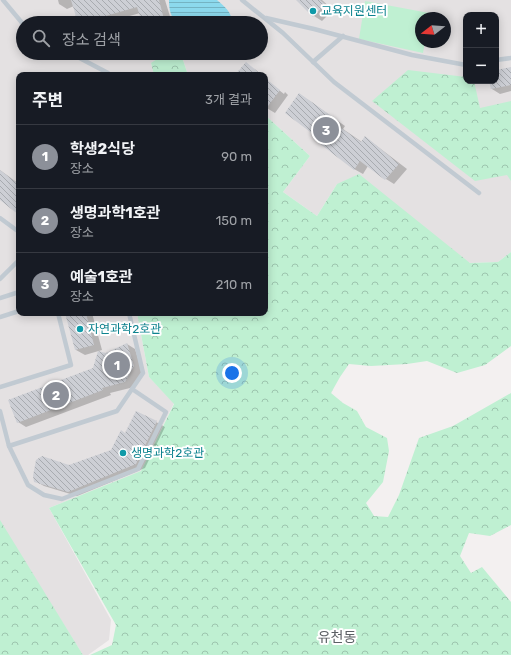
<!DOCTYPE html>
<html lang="ko">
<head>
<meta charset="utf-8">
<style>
  :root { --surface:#171b24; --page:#242831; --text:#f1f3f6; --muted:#9ea1a6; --line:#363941; --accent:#8c9099 }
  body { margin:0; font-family:Rubik,"Noto Sans KR",sans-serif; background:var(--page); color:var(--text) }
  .controls { position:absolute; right:12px; top:12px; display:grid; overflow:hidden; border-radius:8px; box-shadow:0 2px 10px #0003 }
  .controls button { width:36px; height:36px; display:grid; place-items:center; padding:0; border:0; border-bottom:1px solid var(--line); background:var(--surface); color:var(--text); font:20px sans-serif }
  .compass { position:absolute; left:415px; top:12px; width:36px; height:36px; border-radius:50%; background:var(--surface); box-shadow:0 2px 10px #0003; rotate:253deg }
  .you { position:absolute; left:232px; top:373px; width:14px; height:14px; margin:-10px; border:3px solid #fff; border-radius:50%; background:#1a73e8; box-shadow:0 0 0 6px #1a73e833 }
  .badge { display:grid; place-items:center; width:26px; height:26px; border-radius:50%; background:var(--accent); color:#fff; font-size:13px; font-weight:700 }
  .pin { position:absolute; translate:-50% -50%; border:2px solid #fff; box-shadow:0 1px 4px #0006 }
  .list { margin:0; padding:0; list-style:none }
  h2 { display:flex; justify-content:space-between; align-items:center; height:52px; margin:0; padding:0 16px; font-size:17px }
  h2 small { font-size:13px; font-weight:400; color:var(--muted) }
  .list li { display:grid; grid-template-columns:26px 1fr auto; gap:12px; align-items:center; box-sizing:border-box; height:64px; padding:0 16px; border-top:1px solid var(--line) }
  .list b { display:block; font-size:15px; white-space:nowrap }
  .list p { margin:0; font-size:13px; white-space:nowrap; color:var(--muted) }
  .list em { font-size:13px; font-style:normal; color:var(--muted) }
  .icon { flex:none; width:22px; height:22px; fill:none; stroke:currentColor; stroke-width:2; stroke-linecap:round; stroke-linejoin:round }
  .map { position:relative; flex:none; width:511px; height:655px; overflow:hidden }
  .search { position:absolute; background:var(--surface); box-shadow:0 2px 10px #0003; left:16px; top:16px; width:252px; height:44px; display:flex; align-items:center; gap:10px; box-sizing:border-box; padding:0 14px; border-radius:22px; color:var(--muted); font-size:15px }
  .panel { position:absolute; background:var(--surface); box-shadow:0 2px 10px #0003; left:16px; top:72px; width:252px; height:244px; border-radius:8px }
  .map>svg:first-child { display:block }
</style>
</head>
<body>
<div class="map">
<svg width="511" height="655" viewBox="0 0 511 655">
  <defs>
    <pattern id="forest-crowns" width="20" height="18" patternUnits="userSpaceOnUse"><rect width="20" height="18" fill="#bff0d2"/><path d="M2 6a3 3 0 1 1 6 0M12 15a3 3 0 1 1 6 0" fill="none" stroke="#9dc5ae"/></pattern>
    <pattern id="water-rules" width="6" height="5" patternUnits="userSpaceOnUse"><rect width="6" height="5" fill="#8cd9ed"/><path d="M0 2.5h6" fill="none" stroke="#74b3c3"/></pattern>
    <pattern id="building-back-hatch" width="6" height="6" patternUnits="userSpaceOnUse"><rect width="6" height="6" fill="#cdcfd5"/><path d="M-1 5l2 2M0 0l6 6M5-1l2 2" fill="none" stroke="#a8abb0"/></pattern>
  </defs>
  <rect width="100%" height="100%" fill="#f3f0f0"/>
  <!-- education -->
  <path fill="#e4e1e2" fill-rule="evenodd" d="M0,0H511V252L498,262L470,263L337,184L317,216L283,192L310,156L265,115V75H188L182,57L151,63L154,75H19V313H137L149,377L174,403L141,471L49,508L111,620L109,640L88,655H83L0,523ZM466,15H496V81H466ZM421,18H445V42H421ZM23,23H261V53H23Z"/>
  <!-- forest -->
  <g fill="url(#forest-crowns)">
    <polygon points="163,55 182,57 188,75 154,75 151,63"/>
    <polygon points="408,70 466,77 466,81 474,81 480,108 511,101 511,181 507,175 475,181 372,101"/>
    <polygon points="265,115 310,156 283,192 317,216 337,184 359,174 470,263 498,262 511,252 511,346 485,365 457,373 427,361 407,364 371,366 349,364 340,377 331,393 343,403 357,411 366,427 387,438 389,451 383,482 366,503 374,516 388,517 399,495 419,438 453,426 511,393 511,525 490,536 469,533 460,556 471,573 482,567 511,602 511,655 90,655 112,645 116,625 49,508 141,471 174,404 149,377 137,313 265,313"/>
    <polygon points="0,520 83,655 0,655"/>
  </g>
  <!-- pitch -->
  <polygon fill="#bff0d2" points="365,1 429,13 428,18 421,18 421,42 425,42 423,53 359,39"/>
  <!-- water -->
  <path fill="url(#water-rules)" d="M169,0H217C225,7 232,12 232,23C223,23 183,25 178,22C170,18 169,8 169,0Z"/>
  <!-- shadow -->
  <g fill="#0003">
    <polygon points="58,0 165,0 172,23 143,23 140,13 105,23 79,23 74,6 67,9 59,4"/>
    <polygon points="297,0 322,0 333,10 322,21 314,16"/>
    <polygon points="511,68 511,91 500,94 492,89 490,81 496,81 496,71"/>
    <polygon points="265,79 284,94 285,92 288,95 275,113 265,107"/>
    <polygon points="307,99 345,126 343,129 362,142 365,138 373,143 407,169 394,184 386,179 368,166 363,174 354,169 323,140"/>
    <polygon points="0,170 19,184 19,213 0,199"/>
    <polygon points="66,313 92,313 102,350 85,355 76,350"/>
    <polygon points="127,344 135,349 142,371 134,387 110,393 111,395 26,427 18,422 94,368 106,354"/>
    <polygon points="156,422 165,427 145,468 77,496 44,486 35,481 69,466 112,451"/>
  </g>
  <!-- building -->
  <g fill="url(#building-back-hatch)">
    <polygon points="71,0 159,0 165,23 142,23 137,7 81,23 78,23"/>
    <polygon points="296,0 320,0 325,4 313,17"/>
    <polygon points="246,62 262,75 235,75"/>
    <polygon points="511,67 511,85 491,89 489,81 496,81 496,70"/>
    <polygon points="265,78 280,90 265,110"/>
    <polygon points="299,93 337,120 335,124 361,142 365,136 399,164 385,180 360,161 354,170 319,143 321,140 285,113"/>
    <polygon points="0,170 19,185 19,215 0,200"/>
    <polygon points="65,313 86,313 94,345 75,350"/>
    <polygon points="127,343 134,366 125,382 102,388 103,390 17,423 8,400 93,368 98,351 106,353"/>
    <polygon points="136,411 157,421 136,464 68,492 34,482 33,476 36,460 42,456 69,465 111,450 121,430 125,433"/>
  </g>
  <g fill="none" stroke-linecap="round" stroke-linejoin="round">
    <!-- service -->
    <g stroke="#c1cad2" stroke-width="4.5">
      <polyline points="3,0 23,24"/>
      <polyline points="242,0 283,33 334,82 479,193"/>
      <polyline points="266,18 314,29 412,55 466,65"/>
      <polyline points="70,53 108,73 108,75"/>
      <polyline points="496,60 511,58"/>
      <polyline points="313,62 343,36"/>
      <polyline points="0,218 19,232"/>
      <polyline points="0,279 19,260"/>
      <polyline points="0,298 19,292"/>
      <polyline points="0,317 19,311"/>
      <polyline points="0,387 71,365 58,313"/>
      <polyline points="0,411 9,446 117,411 143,373 129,313"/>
      <polyline points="9,446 28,485 44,495 62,499 138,469 166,412 132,389"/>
    </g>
  </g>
  <!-- markers -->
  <g fill="#0f9aa8" stroke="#fff" stroke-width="1.5">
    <circle cx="313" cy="11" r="4"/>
    <circle cx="80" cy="329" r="4"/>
    <circle cx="123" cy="453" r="4"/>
  </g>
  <g text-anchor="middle" stroke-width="4" stroke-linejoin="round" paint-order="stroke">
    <!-- culture labels -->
    <g font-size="12" fill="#0d838f" stroke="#fff" text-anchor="start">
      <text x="321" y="15">교육지원센터</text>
      <text x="88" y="333">자연과학2호관</text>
      <text x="131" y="457">생명과학2호관</text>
    </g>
    <!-- quarter labels -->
    <g font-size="14" fill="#5c6065" stroke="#fff">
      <text x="337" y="642">유천동</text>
    </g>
  </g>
</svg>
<div class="controls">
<button>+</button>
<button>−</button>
</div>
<svg class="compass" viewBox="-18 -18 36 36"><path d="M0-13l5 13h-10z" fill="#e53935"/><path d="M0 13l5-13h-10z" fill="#9ea1a6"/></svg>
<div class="you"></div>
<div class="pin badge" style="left:117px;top:365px">1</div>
<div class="pin badge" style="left:56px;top:395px">2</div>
<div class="pin badge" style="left:326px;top:130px">3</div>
<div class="search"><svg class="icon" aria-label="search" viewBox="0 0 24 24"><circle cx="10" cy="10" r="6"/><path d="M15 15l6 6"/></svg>장소 검색</div>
<section class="panel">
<h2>주변<small>3개 결과</small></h2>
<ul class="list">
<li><span class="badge">1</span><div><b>학생2식당</b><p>장소</p></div><em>90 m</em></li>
<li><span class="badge">2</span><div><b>생명과학1호관</b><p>장소</p></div><em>150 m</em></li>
<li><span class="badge">3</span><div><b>예술1호관</b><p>장소</p></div><em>210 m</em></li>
</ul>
</section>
</div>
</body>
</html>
